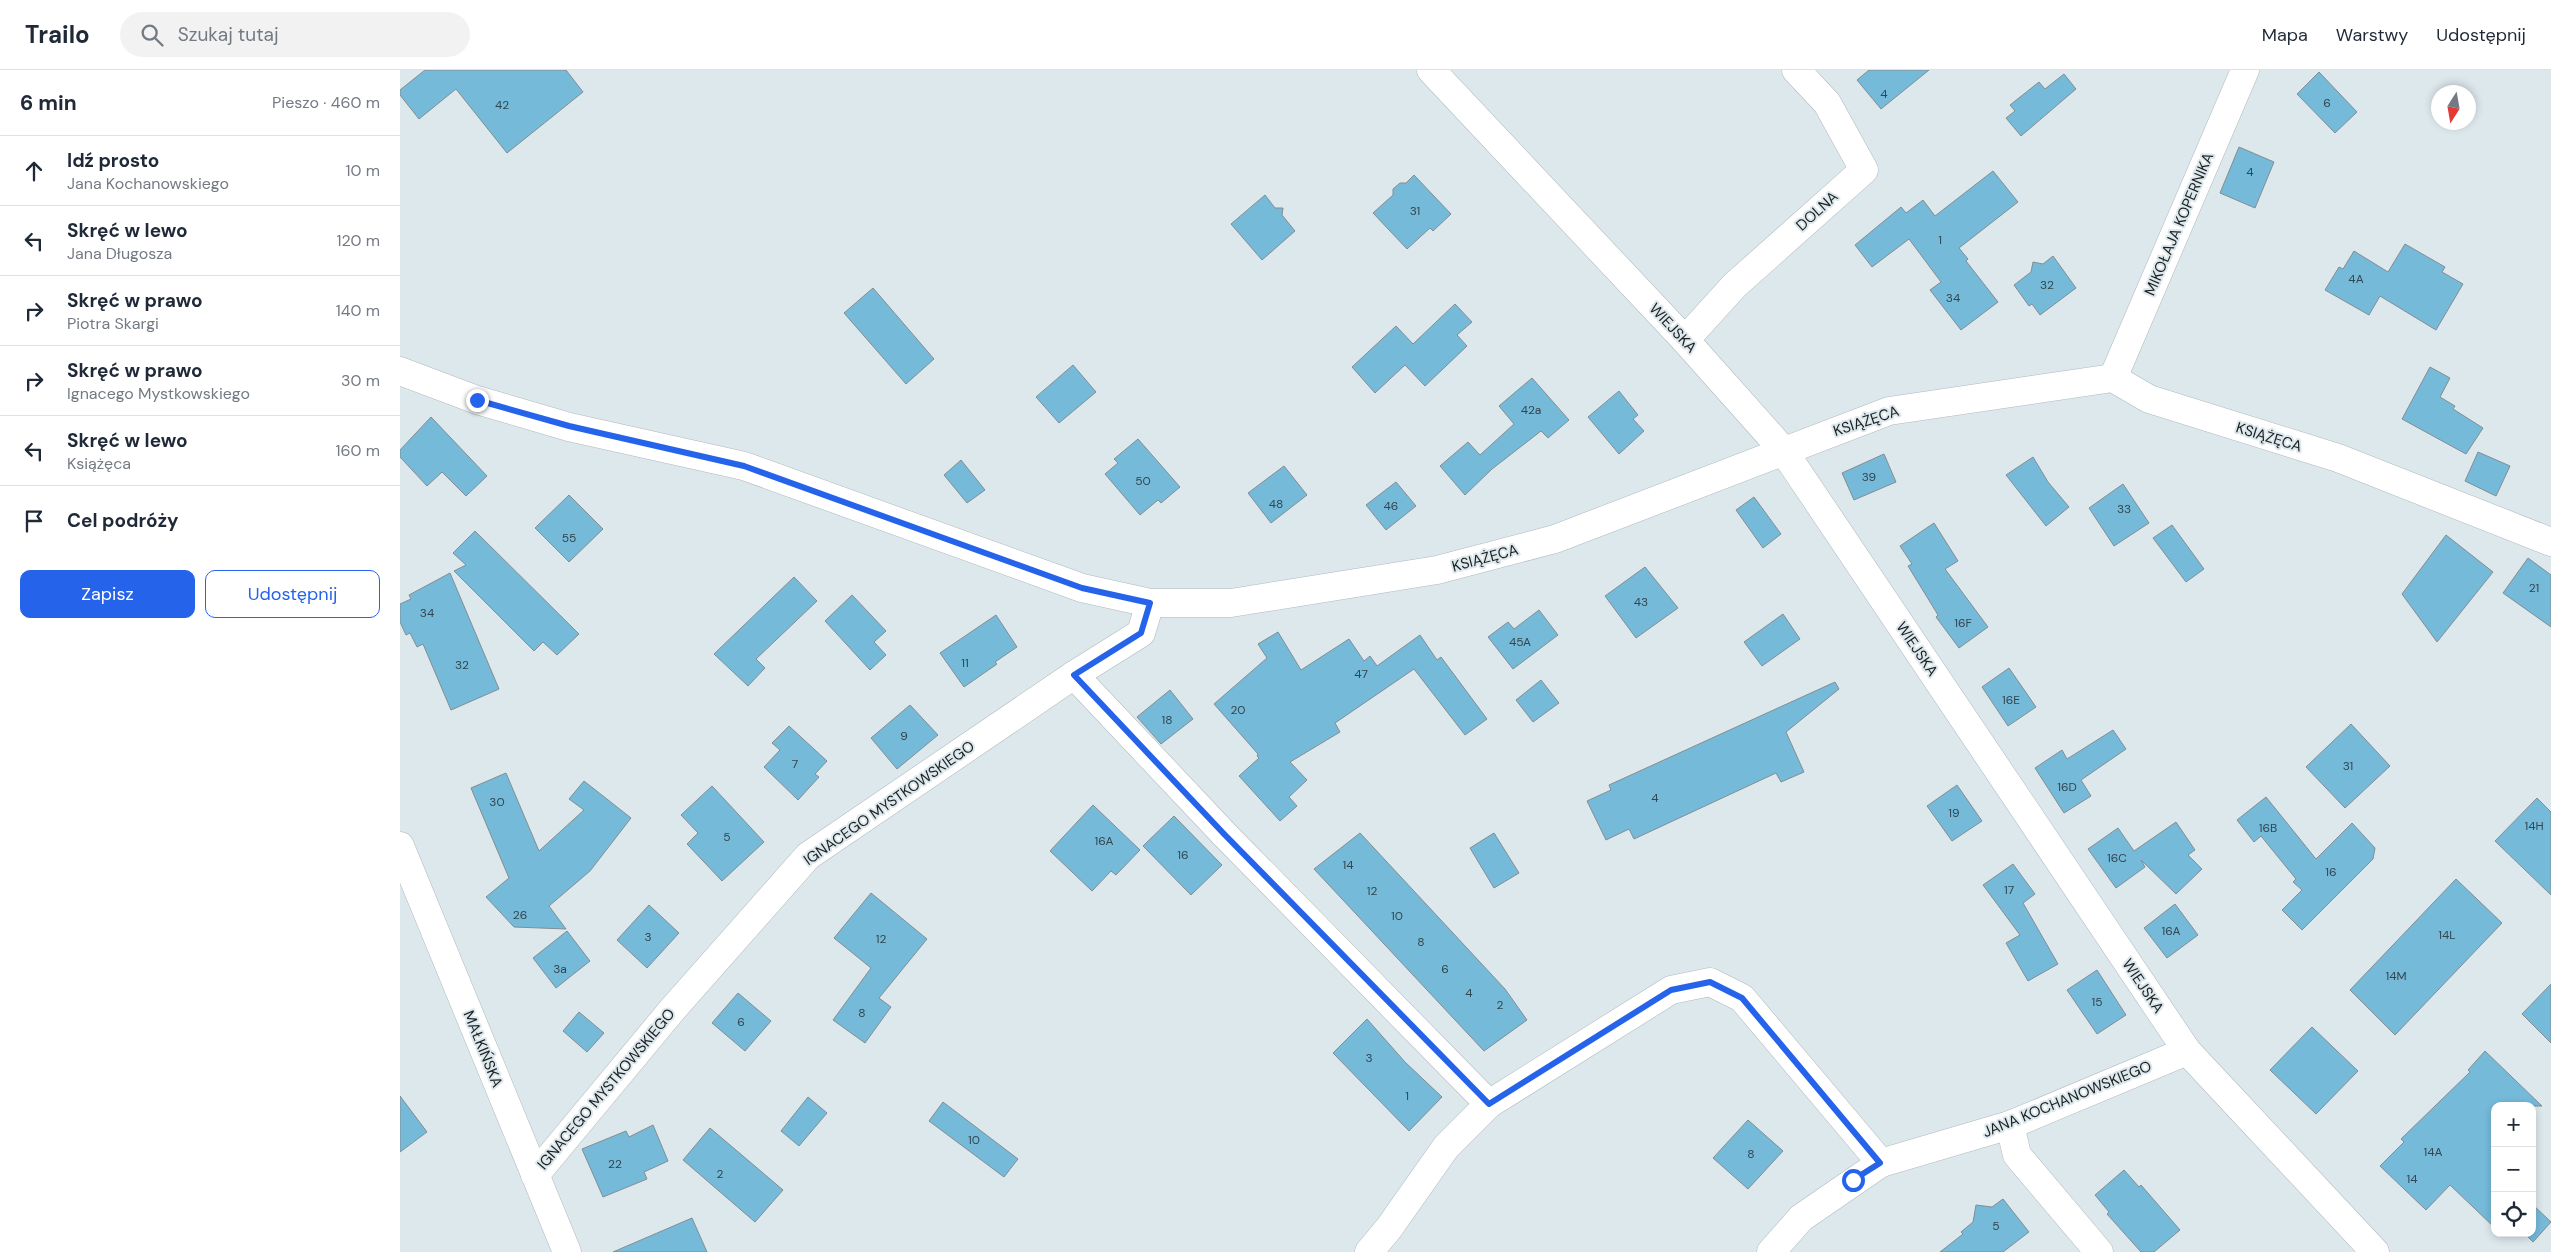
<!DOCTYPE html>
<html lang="pl">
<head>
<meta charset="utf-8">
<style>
  :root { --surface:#fff; --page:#f2f2f3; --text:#1f2937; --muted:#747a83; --line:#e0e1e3; --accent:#2563eb }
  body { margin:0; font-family:"DM Sans",sans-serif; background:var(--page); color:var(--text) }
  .controls { position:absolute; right:15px; bottom:15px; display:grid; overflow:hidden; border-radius:10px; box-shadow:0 2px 8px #0003 }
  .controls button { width:45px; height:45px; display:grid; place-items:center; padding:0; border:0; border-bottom:1px solid var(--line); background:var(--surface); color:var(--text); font:25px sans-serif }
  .compass { position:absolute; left:2031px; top:15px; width:45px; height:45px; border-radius:50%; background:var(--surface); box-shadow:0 2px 8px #0003; rotate:191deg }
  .stop { position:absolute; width:15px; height:15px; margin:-11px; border:4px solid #2563eb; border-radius:50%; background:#fff }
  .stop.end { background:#2563eb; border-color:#fff; box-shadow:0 1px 5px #0008 }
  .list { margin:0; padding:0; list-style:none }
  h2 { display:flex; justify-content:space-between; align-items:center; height:65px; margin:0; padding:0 20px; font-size:21px }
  h2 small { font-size:16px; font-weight:400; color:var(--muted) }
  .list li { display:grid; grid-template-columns:32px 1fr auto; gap:15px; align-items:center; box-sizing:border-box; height:70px; padding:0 20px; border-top:1px solid var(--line) }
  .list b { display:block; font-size:19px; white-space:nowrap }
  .list p { margin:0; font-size:16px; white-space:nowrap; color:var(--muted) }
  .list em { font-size:16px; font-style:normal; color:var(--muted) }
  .actions { display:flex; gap:10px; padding:15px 20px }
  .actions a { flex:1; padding:11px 0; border:1px solid var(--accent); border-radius:10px; text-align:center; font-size:18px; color:var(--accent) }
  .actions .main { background:var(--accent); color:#fff }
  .icon { flex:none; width:28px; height:28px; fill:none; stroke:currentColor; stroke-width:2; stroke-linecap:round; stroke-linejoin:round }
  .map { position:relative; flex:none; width:2151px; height:1182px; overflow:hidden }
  header { display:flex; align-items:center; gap:30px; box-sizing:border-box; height:70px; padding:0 25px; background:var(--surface); border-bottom:1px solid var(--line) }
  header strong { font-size:24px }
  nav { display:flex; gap:28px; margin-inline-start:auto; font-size:18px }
  .search { width:350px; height:45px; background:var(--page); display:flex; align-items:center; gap:12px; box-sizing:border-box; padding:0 18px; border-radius:28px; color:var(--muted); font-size:19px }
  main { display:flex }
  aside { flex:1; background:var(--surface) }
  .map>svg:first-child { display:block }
</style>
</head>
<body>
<header>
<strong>Trailo</strong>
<div class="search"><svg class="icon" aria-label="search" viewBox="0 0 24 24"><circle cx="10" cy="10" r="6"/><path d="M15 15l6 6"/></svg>Szukaj tutaj</div>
<nav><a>Mapa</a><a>Warstwy</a><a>Udostępnij</a></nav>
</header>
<main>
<aside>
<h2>6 min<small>Pieszo · 460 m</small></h2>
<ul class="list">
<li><svg class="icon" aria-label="ahead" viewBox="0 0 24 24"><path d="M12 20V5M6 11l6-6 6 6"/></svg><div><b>Idź prosto</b><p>Jana Kochanowskiego</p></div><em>10 m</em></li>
<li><svg class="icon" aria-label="left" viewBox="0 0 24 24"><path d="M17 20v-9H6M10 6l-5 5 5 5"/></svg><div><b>Skręć w lewo</b><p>Jana Długosza</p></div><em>120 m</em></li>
<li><svg class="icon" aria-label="right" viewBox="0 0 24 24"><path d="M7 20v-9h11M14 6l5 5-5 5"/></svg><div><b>Skręć w prawo</b><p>Piotra Skargi</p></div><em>140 m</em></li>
<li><svg class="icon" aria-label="right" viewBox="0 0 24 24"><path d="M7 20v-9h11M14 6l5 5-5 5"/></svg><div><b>Skręć w prawo</b><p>Ignacego Mystkowskiego</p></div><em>30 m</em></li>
<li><svg class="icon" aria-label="left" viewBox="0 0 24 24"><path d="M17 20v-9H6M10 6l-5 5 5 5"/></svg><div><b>Skręć w lewo</b><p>Książęca</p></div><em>160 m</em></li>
<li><svg class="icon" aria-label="arrive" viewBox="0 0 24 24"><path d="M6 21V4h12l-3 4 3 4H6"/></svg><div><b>Cel podróży</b></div></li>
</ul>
<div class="actions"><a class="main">Zapisz</a><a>Udostępnij</a></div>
</aside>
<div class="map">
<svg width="2151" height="1182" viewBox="0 0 2151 1182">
  <rect width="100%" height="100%" fill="#dde8ed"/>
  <!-- building -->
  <g fill="#76bada" stroke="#838d92">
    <polygon points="25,0 166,0 183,22 107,83 56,19 19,49 0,25 0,20"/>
    <polygon points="1469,0 1529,0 1481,39 1457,10"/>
    <polygon points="1919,2 1957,42 1935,63 1897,24"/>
    <polygon points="1664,4 1676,19 1621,66 1606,48 1615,41 1610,35 1639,12 1645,19"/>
    <polygon points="1839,77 1874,92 1855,138 1820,123"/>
    <polygon points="1593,101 1618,132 1559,178 1568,189 1566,191 1598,232 1561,260 1530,220 1541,212 1509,169 1472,197 1455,175 1501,137 1506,143 1523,130 1535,146"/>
    <polygon points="1014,105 1051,144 1033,161 1030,158 1007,179 973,143 993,125 993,119 1000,113 1006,113"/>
    <polygon points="865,125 875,138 883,138 882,145 895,161 862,190 831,154"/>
    <polygon points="2005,174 2045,197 2042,202 2063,214 2036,260 1980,226 1969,245 1925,220 1939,197 1943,199 1954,181 1988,202"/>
    <polygon points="1653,186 1676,218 1640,245 1632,234 1629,236 1614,215 1631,202 1633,192 1643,194"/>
    <polygon points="473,218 534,289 506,314 444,243"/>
    <polygon points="1055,234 1072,252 1057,265 1067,276 1025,316 1005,295 975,323 952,297 996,256 1013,274"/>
    <polygon points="673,295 696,322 659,353 636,327"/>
    <polygon points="2030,297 2050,308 2040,327 2055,336 2053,339 2083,358 2066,384 2002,349"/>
    <polygon points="1132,308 1169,350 1148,368 1141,361 1092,399 1065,425 1040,396 1068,372 1080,385 1114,354 1099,336"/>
    <polygon points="1219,321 1238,345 1233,349 1244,361 1219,384 1188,347"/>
    <polygon points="31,347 87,406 66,426 42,402 27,416 0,387 0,380"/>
    <polygon points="738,369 780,417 761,433 758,430 740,445 705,404 718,393 714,389"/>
    <polygon points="2078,382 2110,396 2096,426 2065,411"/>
    <polygon points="1484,384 1496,412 1454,430 1442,403"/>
    <polygon points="1633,387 1648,412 1669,437 1646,456 1606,405"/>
    <polygon points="561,390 585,420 567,433 544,405"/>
    <polygon points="884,396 907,425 871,453 848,423"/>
    <polygon points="996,412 1016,436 986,460 966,435"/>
    <polygon points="1723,414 1749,453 1714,476 1689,438"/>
    <polygon points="169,425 203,459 169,492 135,458"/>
    <polygon points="1354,427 1381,464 1363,478 1336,440"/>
    <polygon points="1534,453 1558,491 1545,499 1588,557 1559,578 1536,547 1538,545 1508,496 1512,494 1500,476"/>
    <polygon points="1772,455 1804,499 1786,512 1753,468"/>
    <polygon points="75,461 179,564 157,585 143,572 134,581 54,501 66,495 53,483"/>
    <polygon points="2046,465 2093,502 2037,572 2002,524"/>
    <polygon points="2128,488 2151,505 2151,557 2103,523"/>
    <polygon points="1245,497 1278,538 1236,568 1205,526"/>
    <polygon points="50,503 99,619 51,640 23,574 17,577 10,563 6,565 0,552 0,534 11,529 9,525"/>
    <polygon points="394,507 417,531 356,589 365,598 348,616 314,584"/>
    <polygon points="452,525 486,561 474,572 486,585 470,600 425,551"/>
    <polygon points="1139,540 1158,565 1113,599 1088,567 1108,552 1114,559"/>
    <polygon points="1383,544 1400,569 1362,596 1344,572"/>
    <polygon points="596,545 617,577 595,592 597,594 564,617 540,583"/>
    <polygon points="878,562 901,600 949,569 964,591 970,586 977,596 1020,565 1037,590 1041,587 1087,649 1065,665 1014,599 935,653 940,662 890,692 907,710 889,727 897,736 880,751 839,706 859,688 857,686 858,684 814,634 867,588 858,574"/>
    <polygon points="1609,598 1636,637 1608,656 1582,617"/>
    <polygon points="1141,610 1159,633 1133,652 1116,630"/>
    <polygon points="1435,612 1439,619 1386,662 1404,702 1381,712 1376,703 1234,769 1229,759 1206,770 1187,731 1211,720 1209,715"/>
    <polygon points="770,620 793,649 761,674 737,647"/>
    <polygon points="510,635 538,665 497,699 471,668"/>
    <polygon points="1951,654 1990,696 1945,738 1906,697"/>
    <polygon points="389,656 427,691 415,704 419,707 398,730 364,697 380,680 372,673"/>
    <polygon points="1713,660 1726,679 1681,710 1691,726 1664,743 1635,698 1662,680 1667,689"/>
    <polygon points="106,703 139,781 184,740 169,729 184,711 231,748 190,801 149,836 166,859 114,857 86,827 109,808 71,718"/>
    <polygon points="1557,715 1582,751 1552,771 1527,736"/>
    <polygon points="312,716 364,772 322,811 287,774 298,763 281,745"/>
    <polygon points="1866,727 1916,789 1952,753 1975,778 1973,789 1902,860 1882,840 1902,820 1893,812 1896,809 1861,766 1854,772 1837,750"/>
    <polygon points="2137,728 2151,742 2151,825 2095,771"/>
    <polygon points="693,735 740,780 716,805 711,801 692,821 650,781"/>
    <polygon points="774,746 822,795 791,825 743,776"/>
    <polygon points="1776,752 1795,780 1788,785 1802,799 1776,824 1741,790 1745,797 1716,818 1688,779 1718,758 1734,781"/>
    <polygon points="960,763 1105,919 1127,950 1084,981 914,799"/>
    <polygon points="1094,763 1119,803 1094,818 1070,778"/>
    <polygon points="1613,794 1635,824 1623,833 1658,894 1628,911 1606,873 1620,865 1583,815"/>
    <polygon points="2056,809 2102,853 1995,965 1950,920"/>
    <polygon points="471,823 527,869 479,928 491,937 465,973 433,950 471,898 434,868"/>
    <polygon points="1775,834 1798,865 1767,888 1744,858"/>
    <polygon points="249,835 279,863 247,898 217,870"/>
    <polygon points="167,861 190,891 156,918 133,888"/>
    <polygon points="1697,900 1726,945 1697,964 1667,920"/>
    <polygon points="2151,914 2151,973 2122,944"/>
    <polygon points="338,923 371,951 345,981 312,953"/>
    <polygon points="179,942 204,963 187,982 163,961"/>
    <polygon points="967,949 1005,992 1042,1027 1009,1061 933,983"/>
    <polygon points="1912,957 1958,1001 1916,1044 1870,1000"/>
    <polygon points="2085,981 2142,1036 2095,1036 2095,1158 2050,1115 2026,1140 1980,1096 2004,1072 2001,1069 2070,1002 2068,1000"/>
    <polygon points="0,1026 27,1062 0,1082"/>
    <polygon points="408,1027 427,1043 399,1076 381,1061"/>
    <polygon points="543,1032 618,1089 604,1107 529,1051"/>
    <polygon points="1348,1050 1383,1081 1348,1119 1313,1088"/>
    <polygon points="253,1055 268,1091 244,1102 247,1109 203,1127 182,1079 226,1061 229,1067"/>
    <polygon points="310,1058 383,1120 355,1152 283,1090"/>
    <polygon points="1724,1100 1739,1117 1741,1115 1780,1160 1754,1182 1741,1182 1707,1144 1709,1142 1695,1125"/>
    <polygon points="1603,1129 1629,1162 1603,1182 1540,1182 1563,1164 1561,1162 1573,1152 1576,1135 1592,1137"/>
    <polygon points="2132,1134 2151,1152 2133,1172 2124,1163 2132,1163"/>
    <polygon points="292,1148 307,1182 213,1182"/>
  </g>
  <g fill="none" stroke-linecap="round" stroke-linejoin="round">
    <!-- minor casing -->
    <g stroke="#afb9be" stroke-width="29">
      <g id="minor">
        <polyline points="1031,0 1285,270 1383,380 1787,981 1975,1182"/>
        <polyline points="1285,270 1335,215 1464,100 1427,33 1396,0"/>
        <polyline points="0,301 77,330 169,357 344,396 682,518 750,533 831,533 1037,500 1155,469 1489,341 1713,308 1749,329 1938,388 2151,472"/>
        <polyline points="1713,308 1845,0"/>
        <polyline points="674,605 825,765 1089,1034"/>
        <polyline points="1610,1055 1617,1085 1699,1182"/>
        <polyline points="135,1105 272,940 408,786 674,605 741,563 750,533"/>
        <polyline points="969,1182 989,1158 1046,1077 1089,1034 1271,920 1310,912 1342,928 1481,1093"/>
        <polyline points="1371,1182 1401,1148 1481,1093 1610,1055 1787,981"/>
      </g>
    </g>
    <!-- major casing -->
    <g stroke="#afb9be" stroke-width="29">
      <polyline id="major" points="0,776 167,1182"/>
    </g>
    <!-- minor -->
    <use href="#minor" stroke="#fff" stroke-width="28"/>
    <!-- major -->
    <use href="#major" stroke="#fff" stroke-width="28"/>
  </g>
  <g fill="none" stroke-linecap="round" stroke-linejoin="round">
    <!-- route -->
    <polyline stroke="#2563eb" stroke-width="6" points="77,330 169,356 344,396 682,518 750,533 741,563 674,605 825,765 1089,1034 1271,920 1310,912 1342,928 1480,1093 1453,1110"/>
  </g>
  <g text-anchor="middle" stroke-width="4" stroke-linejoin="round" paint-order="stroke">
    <!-- number labels -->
    <g font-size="12" fill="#32464f">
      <text x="1484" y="28">4</text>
      <text x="1927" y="37">6</text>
      <text x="102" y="39">42</text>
      <text x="1850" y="106">4</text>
      <text x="1015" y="145">31</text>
      <text x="1540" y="174">1</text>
      <text x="1956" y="213">4A</text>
      <text x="1647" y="219">32</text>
      <text x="1553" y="232">34</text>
      <text x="1131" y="344">42a</text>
      <text x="1469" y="411">39</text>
      <text x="743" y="415">50</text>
      <text x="876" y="438">48</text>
      <text x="991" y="440">46</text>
      <text x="1724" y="443">33</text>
      <text x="169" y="472">55</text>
      <text x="2134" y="522">21</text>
      <text x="1241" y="536">43</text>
      <text x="27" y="547">34</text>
      <text x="1563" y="557">16F</text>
      <text x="1120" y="576">45A</text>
      <text x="565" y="597">11</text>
      <text x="62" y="599">32</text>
      <text x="961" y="608">47</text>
      <text x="1611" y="634">16E</text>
      <text x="838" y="644">20</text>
      <text x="767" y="654">18</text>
      <text x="504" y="670">9</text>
      <text x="395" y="698">7</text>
      <text x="1948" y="700">31</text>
      <text x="1667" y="721">16D</text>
      <text x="1255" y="732">4</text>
      <text x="97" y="736">30</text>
      <text x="1554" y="747">19</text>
      <text x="2134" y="760">14H</text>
      <text x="1868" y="762">16B</text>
      <text x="327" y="771">5</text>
      <text x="704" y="775">16A</text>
      <text x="783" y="789">16</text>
      <text x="1717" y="792">16C</text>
      <text x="948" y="799">14</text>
      <text x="1931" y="806">16</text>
      <text x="1609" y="824">17</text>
      <text x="972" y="825">12</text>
      <text x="120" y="849">26</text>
      <text x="997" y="850">10</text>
      <text x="1771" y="865">16A</text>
      <text x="2047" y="869">14L</text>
      <text x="248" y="871">3</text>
      <text x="481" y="873">12</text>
      <text x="1021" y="876">8</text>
      <text x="160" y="903">3a</text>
      <text x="1045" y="903">6</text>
      <text x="1996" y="910">14M</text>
      <text x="1069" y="927">4</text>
      <text x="1697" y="936">15</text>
      <text x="1100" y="939">2</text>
      <text x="462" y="947">8</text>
      <text x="341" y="956">6</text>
      <text x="969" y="992">3</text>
      <text x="1007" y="1030">1</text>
      <text x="574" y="1074">10</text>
      <text x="2033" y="1086">14A</text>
      <text x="1351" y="1088">8</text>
      <text x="215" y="1098">22</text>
      <text x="320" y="1108">2</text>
      <text x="2012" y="1113">14</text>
      <text x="1596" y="1160">5</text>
    </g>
    <!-- street labels -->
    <g font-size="15" fill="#1b1f21" stroke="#dde8ed">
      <text transform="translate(1417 141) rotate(-42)" y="5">DOLNA</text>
      <text transform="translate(1779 154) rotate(-67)" y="5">MIKOŁAJA KOPERNIKA</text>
      <text transform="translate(1273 258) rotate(47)" y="5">WIEJSKA</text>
      <text transform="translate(1466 351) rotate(-18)" y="5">KSIĄŻĘCA</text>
      <text transform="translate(1869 367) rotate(17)" y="5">KSIĄŻĘCA</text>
      <text transform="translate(1085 488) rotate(-15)" y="5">KSIĄŻĘCA</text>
      <text transform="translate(1517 579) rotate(56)" y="5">WIEJSKA</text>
      <text transform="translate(489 733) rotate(-35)" y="5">IGNACEGO MYSTKOWSKIEGO</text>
      <text transform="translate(1743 916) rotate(56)" y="5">WIEJSKA</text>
      <text transform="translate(83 979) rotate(68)" y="5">MAŁKIŃSKA</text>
      <text transform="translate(206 1019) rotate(-50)" y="5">IGNACEGO MYSTKOWSKIEGO</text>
      <text transform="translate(1667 1029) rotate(-22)" y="5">JANA KOCHANOWSKIEGO</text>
    </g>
  </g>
</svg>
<div class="controls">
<button>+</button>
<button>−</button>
<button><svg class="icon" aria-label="locate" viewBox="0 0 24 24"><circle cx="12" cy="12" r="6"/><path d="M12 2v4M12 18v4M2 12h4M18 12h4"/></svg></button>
</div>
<svg class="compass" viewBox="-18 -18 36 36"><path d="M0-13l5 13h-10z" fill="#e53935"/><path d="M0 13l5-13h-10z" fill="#747a83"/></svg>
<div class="stop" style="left:1453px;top:1110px"></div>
<div class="stop end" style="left:77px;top:330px"></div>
</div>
</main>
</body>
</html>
